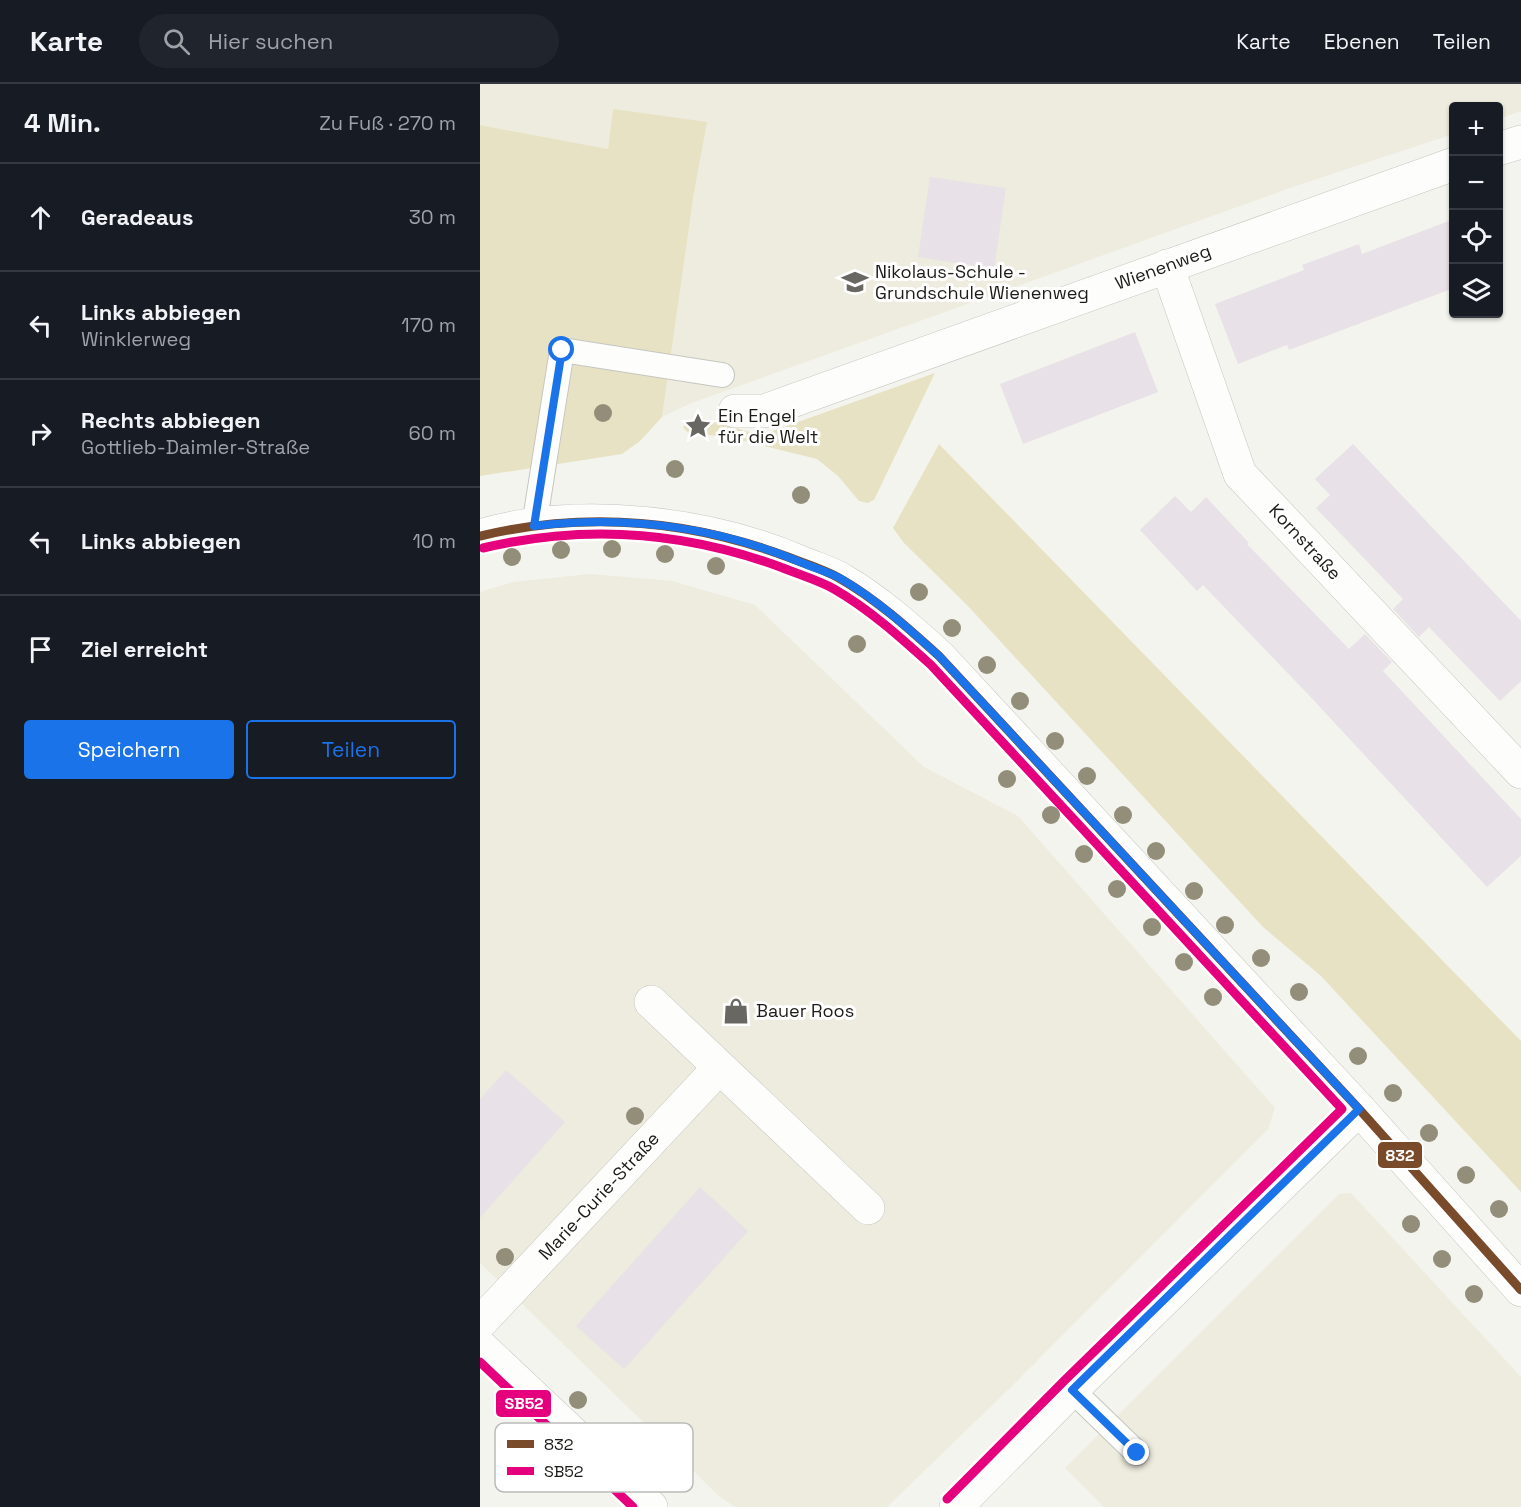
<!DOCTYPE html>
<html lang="de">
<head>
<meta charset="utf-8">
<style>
  :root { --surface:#171b24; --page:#20242c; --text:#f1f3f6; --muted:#9ea1a6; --line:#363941; --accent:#1a73e8 }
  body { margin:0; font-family:"Space Grotesk",sans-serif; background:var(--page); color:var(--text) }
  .controls { position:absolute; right:18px; top:18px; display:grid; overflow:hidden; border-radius:6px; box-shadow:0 2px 4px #0004 }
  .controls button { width:54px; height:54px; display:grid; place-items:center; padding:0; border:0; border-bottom:2px solid var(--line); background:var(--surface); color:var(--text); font:30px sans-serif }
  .stop { position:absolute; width:18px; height:18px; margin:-14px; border:4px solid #1a73e8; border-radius:50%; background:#fff }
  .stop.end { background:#1a73e8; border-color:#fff; box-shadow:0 2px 6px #0008 }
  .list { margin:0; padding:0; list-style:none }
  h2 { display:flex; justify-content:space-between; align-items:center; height:78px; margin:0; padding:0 24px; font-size:26px }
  h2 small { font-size:20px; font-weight:400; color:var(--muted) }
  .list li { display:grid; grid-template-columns:39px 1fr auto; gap:18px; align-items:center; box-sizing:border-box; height:108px; padding:0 24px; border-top:2px solid var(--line) }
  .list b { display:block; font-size:22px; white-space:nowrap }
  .list p { margin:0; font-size:20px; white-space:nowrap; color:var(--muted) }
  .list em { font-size:20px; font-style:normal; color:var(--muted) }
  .actions { display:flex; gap:12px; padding:18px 24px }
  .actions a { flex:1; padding:14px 0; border:2px solid var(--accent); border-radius:6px; text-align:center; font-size:21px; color:var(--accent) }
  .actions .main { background:var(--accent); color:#fff }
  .icon { flex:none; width:33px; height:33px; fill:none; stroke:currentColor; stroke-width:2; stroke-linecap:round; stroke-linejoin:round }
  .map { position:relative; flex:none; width:1041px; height:1423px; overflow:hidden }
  header { display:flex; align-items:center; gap:36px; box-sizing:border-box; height:84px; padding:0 30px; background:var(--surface); border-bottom:2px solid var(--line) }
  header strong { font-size:28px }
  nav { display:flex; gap:33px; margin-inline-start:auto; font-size:21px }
  .search { width:420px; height:54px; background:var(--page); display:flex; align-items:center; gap:15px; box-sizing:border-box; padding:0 21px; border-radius:33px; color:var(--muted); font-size:22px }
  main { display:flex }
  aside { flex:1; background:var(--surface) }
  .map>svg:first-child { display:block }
</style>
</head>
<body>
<header>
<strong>Karte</strong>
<div class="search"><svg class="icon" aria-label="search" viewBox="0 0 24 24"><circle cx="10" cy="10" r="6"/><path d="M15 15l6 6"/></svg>Hier suchen</div>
<nav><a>Karte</a><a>Ebenen</a><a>Teilen</a></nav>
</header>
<main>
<aside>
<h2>4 Min.<small>Zu Fuß · 270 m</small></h2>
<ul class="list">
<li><svg class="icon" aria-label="ahead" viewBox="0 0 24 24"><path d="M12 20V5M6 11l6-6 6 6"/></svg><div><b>Geradeaus</b></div><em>30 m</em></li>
<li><svg class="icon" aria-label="left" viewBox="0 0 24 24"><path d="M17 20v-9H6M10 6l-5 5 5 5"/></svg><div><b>Links abbiegen</b><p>Winklerweg</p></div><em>170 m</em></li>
<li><svg class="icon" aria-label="right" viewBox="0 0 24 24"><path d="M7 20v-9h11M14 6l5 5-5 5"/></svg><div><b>Rechts abbiegen</b><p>Gottlieb-Daimler-Straße</p></div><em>60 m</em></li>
<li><svg class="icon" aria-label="left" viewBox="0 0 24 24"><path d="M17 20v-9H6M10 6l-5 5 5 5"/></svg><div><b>Links abbiegen</b></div><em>10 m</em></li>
<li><svg class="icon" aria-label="arrive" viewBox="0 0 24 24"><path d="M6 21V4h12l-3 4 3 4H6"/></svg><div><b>Ziel erreicht</b></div></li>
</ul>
<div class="actions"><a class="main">Speichern</a><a>Teilen</a></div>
</aside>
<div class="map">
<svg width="1041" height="1423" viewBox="0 0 1041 1423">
  <rect width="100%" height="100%" fill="#f4f4ee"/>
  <!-- built -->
  <g fill="#edecde">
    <polygon points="0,0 1041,0 1041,27 1019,35 1018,22 974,22 973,50 810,104 209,320 182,333 214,108 133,25 128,65 0,41"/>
    <polygon points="110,490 192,497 275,521 444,683 538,732 795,1024 788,1045 531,1303 407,1423 255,1423 239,1412 0,1179 0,508 33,498"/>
    <polygon points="871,1109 1041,1293 1041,1423 624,1423 585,1384 859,1110"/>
  </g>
  <!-- green -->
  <g fill="#e7e2c3">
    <polygon points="133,25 227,38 214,108 182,333 160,357 142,370 0,392 0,41 128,65"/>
    <path d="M455,289L394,416L388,419L379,417L358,392L337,375L252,354L207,348L203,343C208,336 214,335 222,334L276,350L290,348Z"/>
    <polygon points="459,360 1041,957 1041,1108 841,892 783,843 487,521 424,459 413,444"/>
  </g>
  <!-- building -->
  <g fill="#e8e1e7">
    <polygon points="450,93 526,104 514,185 438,173"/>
    <polygon points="974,135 974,204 809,266 807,261 758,280 735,220 824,186 822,181 879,160 882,170"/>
    <polygon points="655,248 678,308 543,360 520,300"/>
    <polygon points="873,360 1041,537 1041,597 1020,617 949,543 939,553 913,525 923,515 836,424 850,411 835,395"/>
    <polygon points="695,412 711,428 726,413 769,459 767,460 869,565 885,550 912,578 903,587 1041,735 1041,772 1007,803 825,607 723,501 717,507 660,446"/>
    <polygon points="26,986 85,1038 0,1134 0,1015"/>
    <polygon points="220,1103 268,1147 144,1285 96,1242"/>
  </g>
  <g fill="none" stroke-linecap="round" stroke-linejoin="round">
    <!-- service casing -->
    <g stroke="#c6c6c1" stroke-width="26">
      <g id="service">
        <polyline points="54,442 82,266 242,291"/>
        <polyline points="592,1306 657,1369"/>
      </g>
    </g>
    <!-- minor casing -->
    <g stroke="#c6c6c1" stroke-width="34">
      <g id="minor">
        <polyline points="1018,65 1041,58"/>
        <polyline points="687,182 760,390 1041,688"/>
        <polyline points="255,327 284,327 974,80"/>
        <path d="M0,452C100,422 231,439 325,480C337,485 351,489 362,496C398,517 428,544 459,572L879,1025L1041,1206"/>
        <polyline points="171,918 388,1124"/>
        <polyline points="0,1239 238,985"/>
        <polyline points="0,1262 171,1423"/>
        <polyline points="476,1423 592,1306 879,1025"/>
      </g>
    </g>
    <!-- service -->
    <use href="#service" stroke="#fdfdfc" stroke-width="24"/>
    <!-- minor -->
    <use href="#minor" stroke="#fdfdfc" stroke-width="33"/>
    <!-- bus-1 casing -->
    <g stroke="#fff" stroke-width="14">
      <path id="bus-1" d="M0,452C105,427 207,435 308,473C325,480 343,485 359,494C396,515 428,544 459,572L879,1025L1041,1206"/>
    </g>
    <!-- bus-2 casing -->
    <g stroke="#fff" stroke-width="14">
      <g id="bus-2">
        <path d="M3,464C104,440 205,447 303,484C320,491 338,496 354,505C389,525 420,553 451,581L862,1025L584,1297L467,1415"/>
        <polyline points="0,1278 153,1423"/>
      </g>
    </g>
    <!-- bus-1 -->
    <use href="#bus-1" stroke="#7a4b2a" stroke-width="9"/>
    <!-- bus-2 -->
    <use href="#bus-2" stroke="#e5007d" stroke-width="9"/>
  </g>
  <!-- trees -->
  <g fill="#928e79">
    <circle cx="123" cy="329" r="9"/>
    <circle cx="195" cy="385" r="9"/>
    <circle cx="321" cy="411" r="9"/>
    <circle cx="132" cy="465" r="9"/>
    <circle cx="81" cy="466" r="9"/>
    <circle cx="185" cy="470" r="9"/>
    <circle cx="32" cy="473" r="9"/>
    <circle cx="236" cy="482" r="9"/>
    <circle cx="439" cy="508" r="9"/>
    <circle cx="472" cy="544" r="9"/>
    <circle cx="377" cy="560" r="9"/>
    <circle cx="507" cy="581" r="9"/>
    <circle cx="540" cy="617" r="9"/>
    <circle cx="575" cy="657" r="9"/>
    <circle cx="607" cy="692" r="9"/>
    <circle cx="527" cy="695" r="9"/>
    <circle cx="571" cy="731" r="9"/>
    <circle cx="643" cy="731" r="9"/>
    <circle cx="676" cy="767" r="9"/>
    <circle cx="604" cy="770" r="9"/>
    <circle cx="637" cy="805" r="9"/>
    <circle cx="714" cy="807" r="9"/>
    <circle cx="745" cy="841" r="9"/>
    <circle cx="672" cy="843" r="9"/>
    <circle cx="781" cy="874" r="9"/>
    <circle cx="704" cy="878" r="9"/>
    <circle cx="819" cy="908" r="9"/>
    <circle cx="733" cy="913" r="9"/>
    <circle cx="878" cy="972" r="9"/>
    <circle cx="913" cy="1009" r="9"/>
    <circle cx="155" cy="1032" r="9"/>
    <circle cx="949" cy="1049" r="9"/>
    <circle cx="986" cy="1091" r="9"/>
    <circle cx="1019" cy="1125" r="9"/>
    <circle cx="931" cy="1140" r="9"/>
    <circle cx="25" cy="1173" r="9"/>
    <circle cx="962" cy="1175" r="9"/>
    <circle cx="994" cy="1210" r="9"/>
    <circle cx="98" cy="1316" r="9"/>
  </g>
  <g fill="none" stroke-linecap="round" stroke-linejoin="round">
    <!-- route -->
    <path stroke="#1a73e8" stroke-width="8" d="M82,266L54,442C146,431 239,443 325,480C337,485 351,489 363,496C398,517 428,544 459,572L879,1025L592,1306L657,1369"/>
  </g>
  <!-- icons -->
  <defs>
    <g id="school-bare" transform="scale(2.07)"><path d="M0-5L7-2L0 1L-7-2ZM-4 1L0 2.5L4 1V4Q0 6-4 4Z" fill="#686762" stroke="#fff" stroke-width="2.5" paint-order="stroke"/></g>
    <g id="sight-bare" transform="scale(2.07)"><path d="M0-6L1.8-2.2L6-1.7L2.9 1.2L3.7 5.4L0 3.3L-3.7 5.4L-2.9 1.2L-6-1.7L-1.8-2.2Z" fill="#686762" stroke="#fff" stroke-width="2.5" paint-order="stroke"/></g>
    <g id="shop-bare" transform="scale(2.07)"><path d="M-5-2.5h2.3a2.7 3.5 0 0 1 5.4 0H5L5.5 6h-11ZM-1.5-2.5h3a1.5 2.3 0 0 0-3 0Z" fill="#686762" stroke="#fff" stroke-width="2.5" paint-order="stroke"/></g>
  </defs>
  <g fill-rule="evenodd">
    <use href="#school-bare" x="375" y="198"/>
    <use href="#sight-bare" x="218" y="342"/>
    <use href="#shop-bare" x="256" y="927"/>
  </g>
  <g text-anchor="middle" stroke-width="6" stroke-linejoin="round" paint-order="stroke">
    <!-- street labels -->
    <g font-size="18" fill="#1c1b17" stroke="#fff">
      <text transform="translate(683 183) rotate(-20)" y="6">Wienenweg</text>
      <text transform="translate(825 458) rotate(47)" y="6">Kornstraße</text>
      <text transform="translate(119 1112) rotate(-47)" y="6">Marie-Curie-Straße</text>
    </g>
    <!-- poi labels -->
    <g font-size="18" fill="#1c1b17" stroke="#fff" text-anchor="start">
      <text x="395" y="194">Nikolaus-Schule -<tspan x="395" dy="21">Grundschule Wienenweg</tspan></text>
      <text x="238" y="338">Ein Engel<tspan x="238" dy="21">für die Welt</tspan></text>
      <text x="276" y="933">Bauer Roos</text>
    </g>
  </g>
  <!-- legend -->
  <rect x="15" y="1339" width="198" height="69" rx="9" fill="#fff" stroke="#bbbbb9" stroke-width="1.5"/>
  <rect x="27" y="1356" width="27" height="8" fill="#7a4b2a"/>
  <rect x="27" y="1383" width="27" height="8" fill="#e5007d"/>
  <g font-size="16" fill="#1c1b17">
    <text x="64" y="1366">832</text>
    <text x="64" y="1393">SB52</text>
  </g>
  <g stroke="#fff" stroke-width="2">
    <rect x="897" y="1057" width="46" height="28" rx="6" fill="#7a4b2a"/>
    <rect x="15" y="1305" width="57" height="29" rx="6" fill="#e5007d"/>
  </g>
  <g font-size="16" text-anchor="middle" font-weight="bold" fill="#fff">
    <text x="920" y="1077">832</text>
    <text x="44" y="1325">SB52</text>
  </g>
</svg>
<div class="controls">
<button>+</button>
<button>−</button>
<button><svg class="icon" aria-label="locate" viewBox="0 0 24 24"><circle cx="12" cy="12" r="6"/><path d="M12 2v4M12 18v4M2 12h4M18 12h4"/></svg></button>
<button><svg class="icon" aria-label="layers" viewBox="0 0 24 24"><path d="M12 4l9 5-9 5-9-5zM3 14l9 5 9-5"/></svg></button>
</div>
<div class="stop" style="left:82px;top:266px"></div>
<div class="stop end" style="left:657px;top:1369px"></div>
</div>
</main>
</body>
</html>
